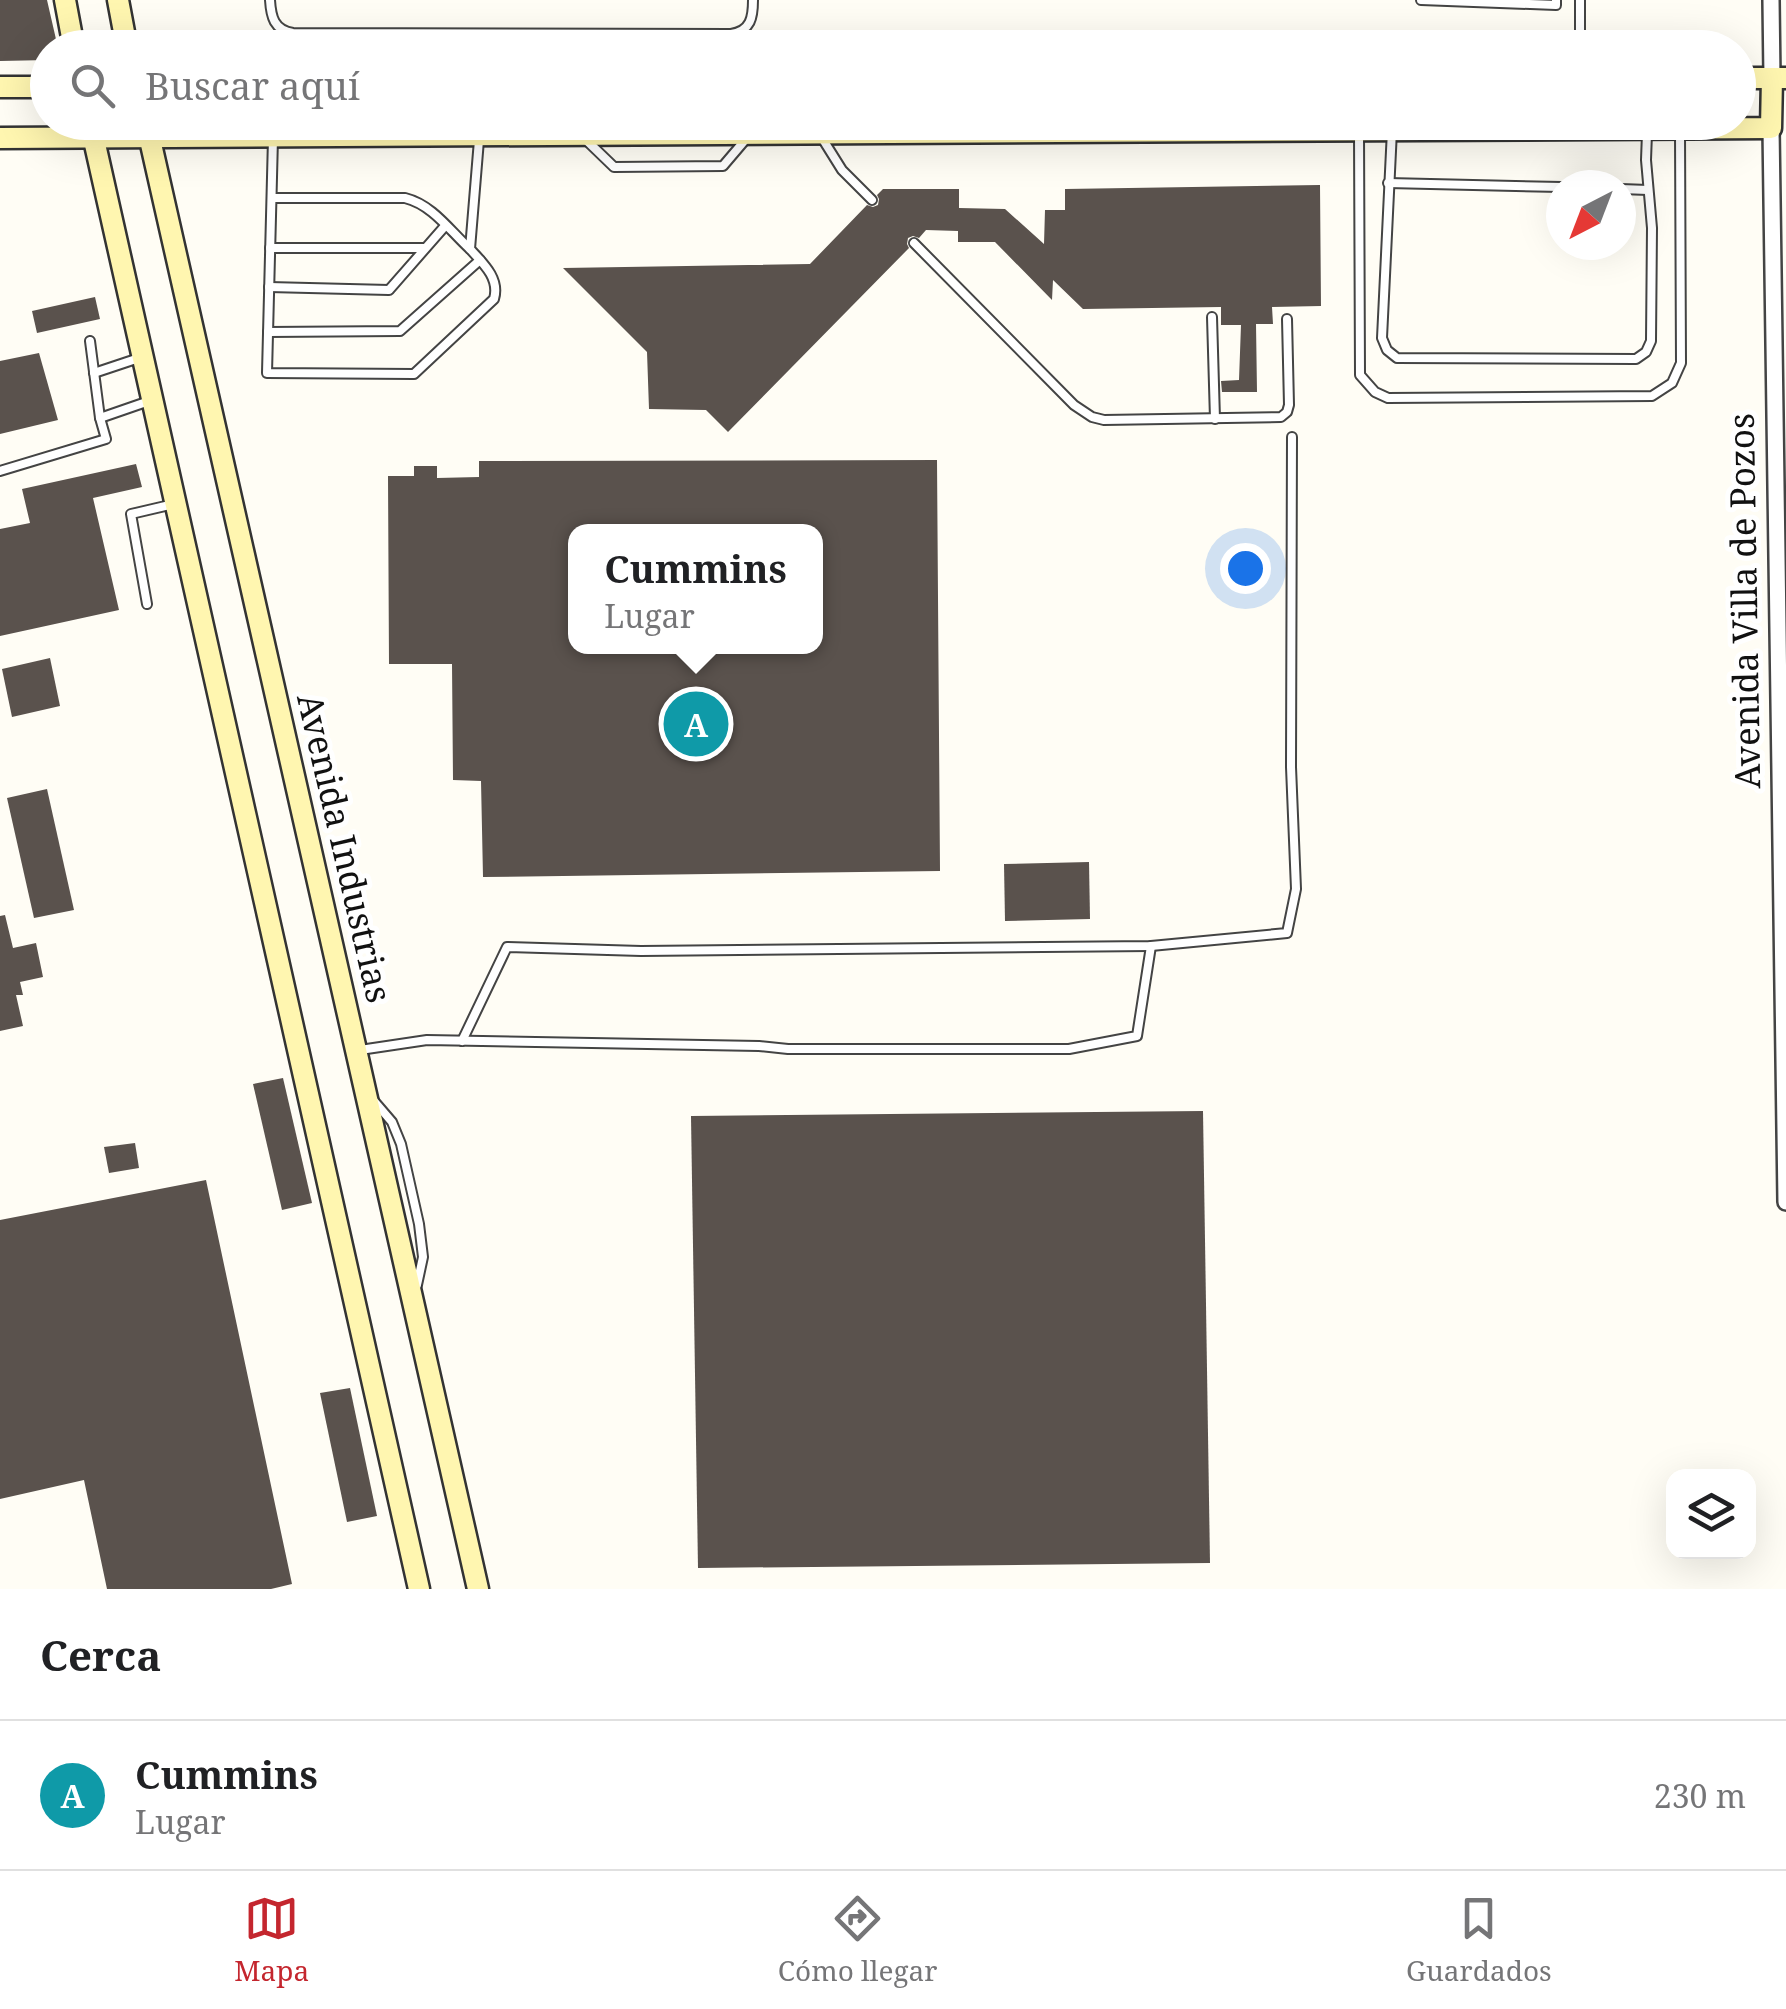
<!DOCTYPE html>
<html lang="es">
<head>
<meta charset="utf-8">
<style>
  :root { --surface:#fff; --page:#f2f2f2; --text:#202124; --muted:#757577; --line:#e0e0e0; --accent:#c4262e }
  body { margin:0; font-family:"Noto Serif",serif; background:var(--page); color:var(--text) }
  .controls { position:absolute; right:30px; bottom:30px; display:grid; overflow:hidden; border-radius:20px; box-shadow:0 10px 40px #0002 }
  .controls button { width:90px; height:90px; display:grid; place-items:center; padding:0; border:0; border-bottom:2px solid var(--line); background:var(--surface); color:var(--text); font:50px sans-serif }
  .compass { position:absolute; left:1546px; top:170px; width:90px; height:90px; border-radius:50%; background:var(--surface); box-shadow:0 10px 40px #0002; rotate:222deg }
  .you { position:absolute; left:1245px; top:568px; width:35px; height:35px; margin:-25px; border:8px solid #fff; border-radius:50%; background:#1a73e8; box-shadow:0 0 0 15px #1a73e833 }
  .badge { display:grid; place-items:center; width:65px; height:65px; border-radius:50%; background:var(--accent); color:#fff; font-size:32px; font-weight:700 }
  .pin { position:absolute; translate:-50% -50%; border:5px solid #fff; box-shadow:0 2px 10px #0006 }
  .popup { position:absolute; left:568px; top:524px; width:255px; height:130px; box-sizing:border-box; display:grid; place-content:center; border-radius:20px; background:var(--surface); filter:drop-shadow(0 2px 8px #0005); font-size:32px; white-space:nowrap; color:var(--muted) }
  .popup b { font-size:38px; color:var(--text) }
  .popup::after { content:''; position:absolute; left:50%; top:100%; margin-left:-20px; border:20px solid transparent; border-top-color:var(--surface) }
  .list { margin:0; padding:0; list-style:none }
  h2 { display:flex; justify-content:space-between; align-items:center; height:130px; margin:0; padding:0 40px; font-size:42px }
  h2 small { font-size:32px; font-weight:400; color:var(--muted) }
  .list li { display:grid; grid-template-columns:65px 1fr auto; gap:30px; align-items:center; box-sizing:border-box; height:150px; padding:0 40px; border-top:2px solid var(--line) }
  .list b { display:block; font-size:38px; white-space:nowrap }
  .list p { margin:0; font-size:32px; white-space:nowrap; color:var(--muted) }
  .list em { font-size:32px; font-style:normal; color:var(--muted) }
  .icon { flex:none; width:55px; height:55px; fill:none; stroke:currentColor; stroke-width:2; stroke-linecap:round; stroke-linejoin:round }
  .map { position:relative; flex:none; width:1786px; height:1589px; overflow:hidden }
  .search { position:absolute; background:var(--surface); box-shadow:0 10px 40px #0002; left:30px; right:30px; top:30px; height:110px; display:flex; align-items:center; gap:25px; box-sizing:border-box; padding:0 35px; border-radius:55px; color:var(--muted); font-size:38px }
  .sheet { height:280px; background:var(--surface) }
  nav { display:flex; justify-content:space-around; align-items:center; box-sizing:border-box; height:140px; border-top:2px solid var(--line); background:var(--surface); font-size:28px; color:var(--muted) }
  nav a { display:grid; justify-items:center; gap:5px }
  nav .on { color:var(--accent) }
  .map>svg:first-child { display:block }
</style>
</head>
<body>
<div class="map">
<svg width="1786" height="1589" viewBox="0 0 1786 1589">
  <rect width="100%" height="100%" fill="#fffdf5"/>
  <!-- building -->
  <g fill="#5a524d" fill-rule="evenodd">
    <polygon points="0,0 47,0 58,48 48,48 48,60 0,61"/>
    <polygon points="1320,185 1321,306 1272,307 1273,324 1256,324 1257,392 1222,392 1221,381 1239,380 1241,325 1221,325 1221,307 1083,309 1053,280 1052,300 995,242 958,242 958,231 926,230 919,238 913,236 908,238 907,244 909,248 728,432 706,410 649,409 647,352 563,268 810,264 867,205 873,207 878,205 879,199 877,195 883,189 959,189 959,208 1005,209 1044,244 1045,210 1065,210 1065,189"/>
    <polygon points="95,297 100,319 37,333 32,311"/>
    <polygon points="39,353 58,420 0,434 0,361"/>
    <path d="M937,460L940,871L483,877L481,781L453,780L452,664H389L388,476H414V466H437V478L479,477V461ZM576,532H816V646H576Z"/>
    <polygon points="136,464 142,487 93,498 119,610 0,636 0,529 30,523 22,489"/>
    <polygon points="50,658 60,706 12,717 2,669"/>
    <polygon points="47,789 74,910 34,918 7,798"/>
    <polygon points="1089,862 1090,919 1005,921 1004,864"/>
    <polygon points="5,915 13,948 36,943 43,977 20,982 23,995 16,995 23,1026 0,1031 0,916"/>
    <polygon points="283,1078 312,1203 282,1210 253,1084"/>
    <polygon points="1203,1111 1210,1563 698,1568 691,1116"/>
    <polygon points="135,1143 139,1168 109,1173 104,1147"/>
    <polygon points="206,1180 292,1584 271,1589 107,1589 84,1480 0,1499 0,1220"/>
    <polygon points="350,1388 377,1516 347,1522 320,1393"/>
  </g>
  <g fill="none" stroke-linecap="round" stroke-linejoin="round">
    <!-- lane casing -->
    <g stroke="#444" stroke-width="12">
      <g id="lane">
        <path d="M270,0C271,17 274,30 293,33L731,34C751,31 753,17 753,0"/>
        <polyline points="1421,0 1556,5 1556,0"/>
        <polyline points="1580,0 1580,48"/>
        <polyline points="1392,130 1382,338 1387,350 1397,358 1636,359 1646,352 1651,341 1652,228 1646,160 1647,133"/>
        <polyline points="1359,132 1360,375 1375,392 1388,398 1652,396 1672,383 1681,363 1680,133"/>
        <path d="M273,138L267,373L414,374L494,299C500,279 484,264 470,249L479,140"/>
        <polyline points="584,138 614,167 723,166 746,139"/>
        <polyline points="822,138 842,170 872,200"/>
        <polyline points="1388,183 1561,187"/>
        <polyline points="1621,189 1648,190"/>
        <path d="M272,198H405C433,205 450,231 470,249"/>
        <polyline points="914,243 1074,405 1092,417 1104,420 1281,417 1287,412 1289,405 1287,319"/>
        <polyline points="270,248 424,248"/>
        <polyline points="269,287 389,290 445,226"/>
        <polyline points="1212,317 1215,419"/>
        <polyline points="268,332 400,331 480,260"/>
        <polyline points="94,373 139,358"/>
        <polyline points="100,418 152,400"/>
        <polyline points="0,471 106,439 100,418 90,341"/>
        <polyline points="147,604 131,514 174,504"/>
        <polyline points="462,1041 507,947 641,951 1151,946 1287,933 1296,889 1291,767 1292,437"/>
        <polyline points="360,1050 427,1040 759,1046 788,1049 1069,1049 1137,1036 1151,946"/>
        <polyline points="374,1101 392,1122 401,1144 419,1224 423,1257 417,1285"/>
      </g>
    </g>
    <!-- street casing -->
    <g stroke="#444" stroke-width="20">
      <g id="street">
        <polyline points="1771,0 1772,78"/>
        <polyline points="1771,128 1786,1202"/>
      </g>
    </g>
    <!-- secondary casing -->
    <g stroke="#333" stroke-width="25">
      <g id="secondary">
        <polyline points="65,0 74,48"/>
        <polyline points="118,0 127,48"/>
        <polyline points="1738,78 1786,78"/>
        <polyline points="0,87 48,87"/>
        <polyline points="90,122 419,1589"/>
        <polyline points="146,122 478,1589"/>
        <polyline points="0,138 1771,128 1772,78"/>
      </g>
    </g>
    <!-- lane -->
    <use href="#lane" stroke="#fff" stroke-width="8"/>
    <!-- street -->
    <use href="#street" stroke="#fff" stroke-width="15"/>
    <!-- secondary -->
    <use href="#secondary" stroke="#fff6b0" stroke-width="20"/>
  </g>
  <g text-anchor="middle" stroke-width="10" stroke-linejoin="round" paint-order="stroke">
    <!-- street labels -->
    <g font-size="35" fill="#111" stroke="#fff">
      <text transform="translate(1745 601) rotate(-91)" y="12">Avenida Villa de Pozos</text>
      <text transform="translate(344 848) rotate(77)" y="12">Avenida Industrias</text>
    </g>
  </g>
</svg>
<div class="controls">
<button><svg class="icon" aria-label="layers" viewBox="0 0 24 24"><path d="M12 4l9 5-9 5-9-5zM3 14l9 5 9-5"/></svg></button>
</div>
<svg class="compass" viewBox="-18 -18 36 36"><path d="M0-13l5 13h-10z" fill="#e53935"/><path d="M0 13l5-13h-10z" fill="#757577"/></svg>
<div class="you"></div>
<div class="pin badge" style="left:696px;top:724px;background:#0f9aa8">A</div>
<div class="popup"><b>Cummins</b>Lugar</div>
<div class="search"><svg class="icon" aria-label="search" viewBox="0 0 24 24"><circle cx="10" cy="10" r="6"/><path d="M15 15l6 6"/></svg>Buscar aquí</div>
</div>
<section class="sheet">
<h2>Cerca<small></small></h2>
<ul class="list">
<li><span class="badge" style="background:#0f9aa8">A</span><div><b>Cummins</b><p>Lugar</p></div><em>230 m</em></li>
</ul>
</section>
<nav>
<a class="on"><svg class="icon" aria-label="map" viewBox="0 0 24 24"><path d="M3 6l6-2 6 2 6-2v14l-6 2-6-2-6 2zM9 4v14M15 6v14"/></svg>Mapa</a>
<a><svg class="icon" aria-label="directions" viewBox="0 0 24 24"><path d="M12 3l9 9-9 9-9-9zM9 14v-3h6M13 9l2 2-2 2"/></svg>Cómo llegar</a>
<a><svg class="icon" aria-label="saved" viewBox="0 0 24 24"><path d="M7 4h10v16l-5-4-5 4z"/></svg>Guardados</a>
</nav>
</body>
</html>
